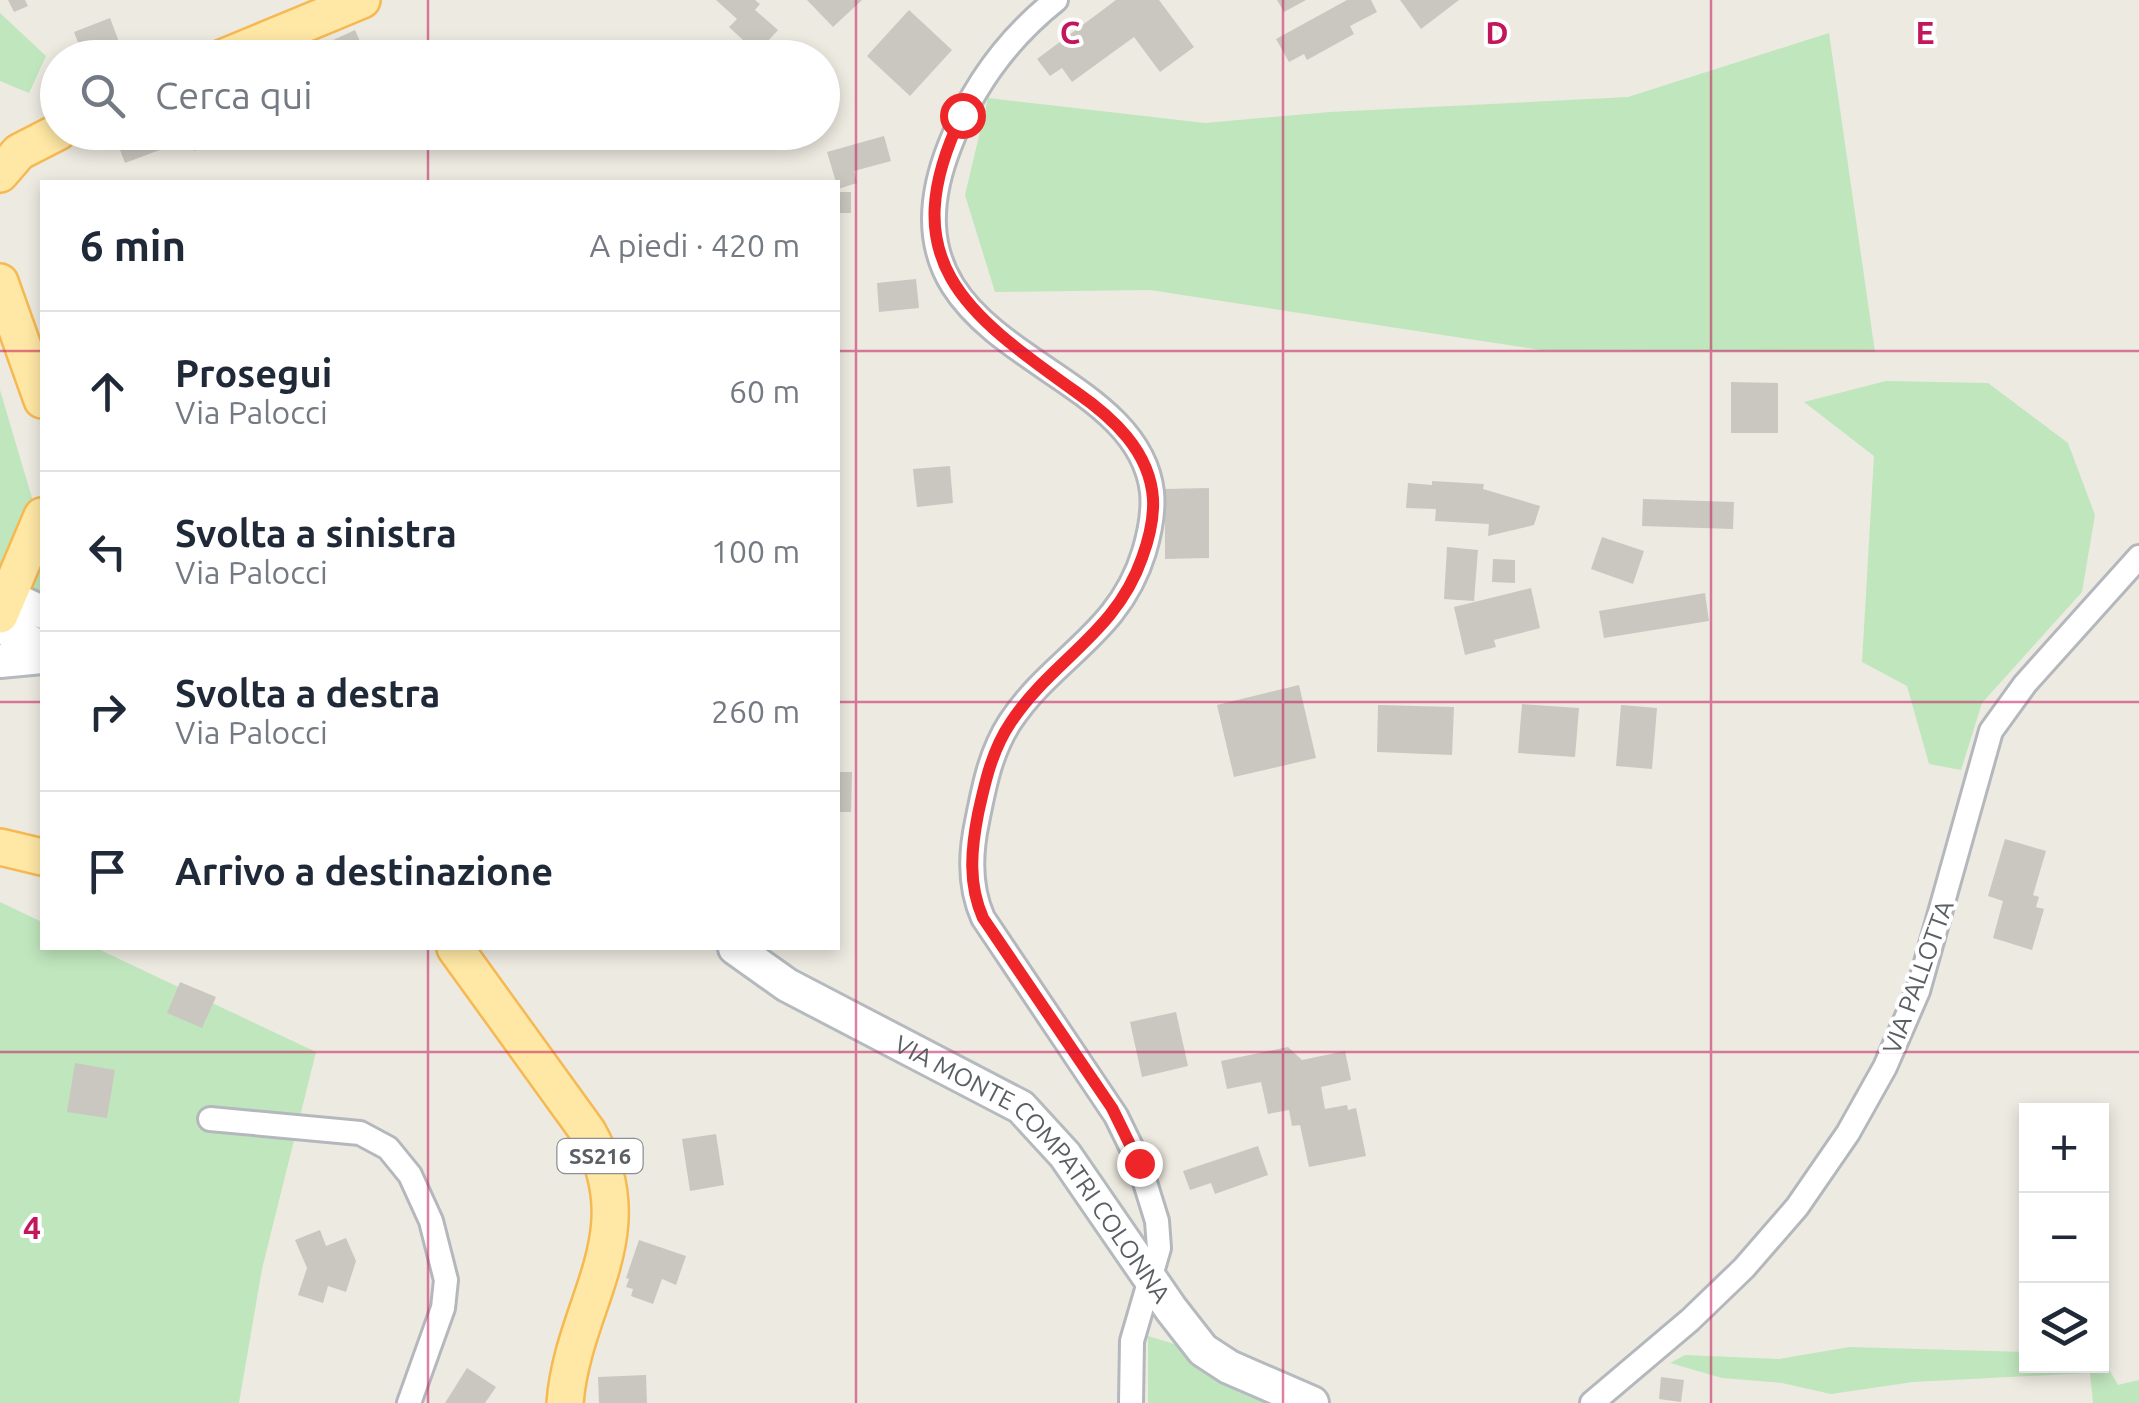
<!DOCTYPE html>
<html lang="it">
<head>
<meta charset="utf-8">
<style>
  :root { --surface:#fff; --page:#f2f2f3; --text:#1f2937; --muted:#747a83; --line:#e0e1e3 }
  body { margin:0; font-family:Ubuntu,sans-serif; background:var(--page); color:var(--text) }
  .controls { position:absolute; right:30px; bottom:30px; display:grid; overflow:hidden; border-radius:0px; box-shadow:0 5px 15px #0003 }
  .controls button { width:90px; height:90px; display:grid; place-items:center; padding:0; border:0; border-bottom:2px solid var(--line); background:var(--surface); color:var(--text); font:50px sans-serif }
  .stop { position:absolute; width:30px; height:30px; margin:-22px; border:8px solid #ee2629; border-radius:50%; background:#fff }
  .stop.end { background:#ee2629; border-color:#fff; box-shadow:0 2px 10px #0008 }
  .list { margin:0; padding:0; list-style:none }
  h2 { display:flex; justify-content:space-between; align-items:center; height:130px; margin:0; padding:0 40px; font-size:42px }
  h2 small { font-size:32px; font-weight:400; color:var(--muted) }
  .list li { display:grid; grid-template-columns:65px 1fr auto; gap:30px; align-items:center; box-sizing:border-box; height:160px; padding:0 40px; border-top:2px solid var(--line) }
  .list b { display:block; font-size:38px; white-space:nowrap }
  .list p { margin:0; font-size:32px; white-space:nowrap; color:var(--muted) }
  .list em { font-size:32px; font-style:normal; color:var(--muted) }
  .icon { flex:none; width:55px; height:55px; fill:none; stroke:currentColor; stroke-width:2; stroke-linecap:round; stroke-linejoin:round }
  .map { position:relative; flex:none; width:2139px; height:1403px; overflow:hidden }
  .search { position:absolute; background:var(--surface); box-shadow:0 5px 15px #0003; left:40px; top:40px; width:800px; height:110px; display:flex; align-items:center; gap:25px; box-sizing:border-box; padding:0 35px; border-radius:55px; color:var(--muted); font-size:38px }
  .panel { position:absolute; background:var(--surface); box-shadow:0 5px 15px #0003; left:40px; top:180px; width:800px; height:770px; border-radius:0px }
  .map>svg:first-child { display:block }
</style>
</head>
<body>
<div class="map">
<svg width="2139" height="1403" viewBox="0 0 2139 1403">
  <rect width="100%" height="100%" fill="#edeae1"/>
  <!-- green -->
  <g fill="#c0e6bd">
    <polygon points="0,13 46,56 29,93 0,81"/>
    <polygon points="1829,33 1875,352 1541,350 1150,290 995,292 965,195 988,98 1205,123 1330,112 1628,97"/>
    <polygon points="1886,381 1988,383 2068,443 2095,515 2082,592 1982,703 1961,770 1929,764 1907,686 1862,662 1874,456 1804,402"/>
    <polygon points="0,390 42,532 42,622 0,675"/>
    <polygon points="0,902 42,922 42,948 96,948 316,1052 262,1269 239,1403 0,1403"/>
    <polygon points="1148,1336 1184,1347 1277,1403 1148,1403"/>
    <polygon points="1849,1347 2026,1352 2026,1366 2102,1366 2102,1357 2118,1385 2139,1380 2139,1403 2093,1403 2090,1373 1913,1382 1831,1394 1782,1383 1722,1378 1670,1363 1685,1355 1779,1359"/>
  </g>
  <!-- building -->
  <g fill="#cac7c0">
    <polygon points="8,0 25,0 28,6 14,12"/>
    <polygon points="716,0 755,0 760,4 755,10 778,30 757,53 729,27 737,19"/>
    <polygon points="807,0 862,0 833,27"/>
    <polygon points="1116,0 1159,0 1194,47 1160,72 1134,37 1072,82 1062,68 1050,76 1037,59"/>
    <polygon points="1277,0 1306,0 1284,12"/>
    <polygon points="1347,0 1371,0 1377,12 1350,26 1354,34 1307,60 1304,54 1289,62 1276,39"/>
    <polygon points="1400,0 1459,0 1421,29"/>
    <polygon points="909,10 952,50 910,96 867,56"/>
    <polygon points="110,18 121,47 93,58 84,58 74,32"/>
    <polygon points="355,30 367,58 326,58 320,46"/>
    <polygon points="142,132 171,132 172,137 162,141 165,148 125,163 117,142"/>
    <polygon points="187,132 227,132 229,138 194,151"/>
    <polygon points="884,136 891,161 854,171 857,183 838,189 827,152"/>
    <rect x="838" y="192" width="13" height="21"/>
    <polygon points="916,279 919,308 879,312 877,283"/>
    <polygon points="1731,382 1778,383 1778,433 1731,433"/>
    <polygon points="950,466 953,503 917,507 913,469"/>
    <polygon points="1432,481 1484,484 1483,489 1540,506 1534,525 1488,536 1489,524 1435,521 1436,509 1406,508 1408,483 1432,485"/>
    <polygon points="1209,488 1209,558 1165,559 1165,489"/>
    <polygon points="1643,499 1734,502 1733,529 1642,526"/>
    <polygon points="1602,537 1644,551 1633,584 1591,569"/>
    <polygon points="1447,547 1478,550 1474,601 1444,599"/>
    <polygon points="1493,559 1515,560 1515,583 1492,582"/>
    <polygon points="1531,588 1540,628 1494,640 1496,647 1465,655 1454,607"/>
    <polygon points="1705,593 1709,621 1604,638 1599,611"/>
    <polygon points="1299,685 1316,758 1234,777 1217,705"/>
    <polygon points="1522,704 1579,708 1575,757 1518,753"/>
    <polygon points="1378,705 1454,707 1452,755 1377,752"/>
    <polygon points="1621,705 1657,708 1652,769 1616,766"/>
    <polygon points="838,772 852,772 851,812 838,812"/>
    <polygon points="2005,839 2046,851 2033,895 2039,897 2036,907 2044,909 2032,950 1993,938 2003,901 1988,896"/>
    <polygon points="180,982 216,997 202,1028 167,1013"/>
    <polygon points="1176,1012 1188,1066 1142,1077 1130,1022"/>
    <polygon points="1288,1047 1302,1060 1345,1051 1351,1080 1321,1087 1325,1109 1347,1105 1348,1110 1356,1108 1366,1156 1309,1167 1300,1125 1292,1126 1289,1110 1268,1114 1261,1082 1227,1089 1221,1061"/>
    <polygon points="75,1063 115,1070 107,1118 67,1112"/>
    <polygon points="716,1134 724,1185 690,1191 682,1139"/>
    <polygon points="1258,1146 1268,1175 1215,1194 1211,1183 1190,1190 1183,1171"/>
    <polygon points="320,1230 326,1246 346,1238 356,1261 346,1292 328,1286 323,1303 298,1295 307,1268 295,1240"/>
    <polygon points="639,1240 686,1256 676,1285 662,1279 653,1304 631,1296 633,1289 626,1287 629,1279 626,1278"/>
    <polygon points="467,1368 496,1387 485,1403 445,1403"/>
    <polygon points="646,1375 647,1403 599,1403 598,1377"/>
    <polygon points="1661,1377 1684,1380 1681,1402 1659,1399"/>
  </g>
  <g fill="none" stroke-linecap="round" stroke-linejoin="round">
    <!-- street casing -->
    <g stroke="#b4b8bd" stroke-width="28">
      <g id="street">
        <path d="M1056,0C1007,39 972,87 950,145C866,356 1136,354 1152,492C1154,513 1150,532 1144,552C1119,634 1054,656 1010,722C990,753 984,787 977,822C970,855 969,887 983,918L1116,1116L1139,1163L1157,1221L1159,1248L1132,1341L1131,1403"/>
        <polyline points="210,1119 360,1133 388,1148 410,1175 431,1221 446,1280 443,1308 409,1403"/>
        <polyline points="1592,1403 1690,1320 1744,1268 1797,1207 1848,1133 1885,1067 1918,991 1991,731 2025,684 2139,557"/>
      </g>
    </g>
    <!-- secondary casing -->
    <g stroke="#b5babf" stroke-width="38">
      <g id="secondary">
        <polyline points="42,612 22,603 1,612 11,632 42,648"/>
        <polyline points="0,661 42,657"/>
        <path id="s1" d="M735,948L787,985L1021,1107L1065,1155L1171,1309L1203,1350L1229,1367L1312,1403"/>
      </g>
    </g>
    <!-- primary casing -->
    <g stroke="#f6b952" stroke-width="40">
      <g id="primary">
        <polyline points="222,58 362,0"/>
        <polyline points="0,174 19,152 58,132"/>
        <polyline points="0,282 42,400"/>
        <polyline points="0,615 42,516"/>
        <polyline points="0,847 42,857"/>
        <path d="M455,948L588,1132C646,1235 573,1302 565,1403"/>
      </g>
    </g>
    <!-- street -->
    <use href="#street" stroke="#fff" stroke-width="22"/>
    <!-- secondary -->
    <use href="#secondary" stroke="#fff" stroke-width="32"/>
    <!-- primary -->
    <use href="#primary" stroke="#ffe8a5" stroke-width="35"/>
  </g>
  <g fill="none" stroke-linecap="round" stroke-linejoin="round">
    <!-- route -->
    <path stroke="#ee2629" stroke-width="12" d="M962,115C892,260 965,313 1076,392C1112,417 1150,451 1153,499C1154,519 1149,539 1142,558C1116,633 1052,660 1011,722C992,750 985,782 978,814C971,850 968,884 983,918L1112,1108L1139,1163"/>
  </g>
  <!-- grid -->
  <path fill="none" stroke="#c2185b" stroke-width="2.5" stroke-opacity="0.55" d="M428,0V58M856,0V1403M1283,0V1403M1711,0V1403M428,132V182M0,351H42M838,351H2139M0,702H42M838,702H2139M428,948V1403M0,1052H2139"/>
  <g text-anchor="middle" stroke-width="8" stroke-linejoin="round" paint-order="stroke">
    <!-- shield labels -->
    <rect fill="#fff" stroke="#8c8f92" stroke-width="2.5" x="557.5" y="1139" width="85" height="34" rx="8"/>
    <g font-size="22" font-weight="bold" fill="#5a5f63">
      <text x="600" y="1164">SS216</text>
    </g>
    <!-- street labels -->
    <g font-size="25" fill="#5a5f63" stroke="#fff">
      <text transform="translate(1918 977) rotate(-70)" y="9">VIA PALLOTTA</text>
      <text dy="9" stroke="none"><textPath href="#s1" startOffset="378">VIA MONTE COMPATRI COLONNA</textPath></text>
    </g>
  </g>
  <g font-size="32" text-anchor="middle" font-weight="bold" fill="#c2185b" stroke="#fff" stroke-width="8" stroke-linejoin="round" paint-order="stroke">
    <text x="1070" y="44">C</text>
    <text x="1497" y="44">D</text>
    <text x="1925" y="44">E</text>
    <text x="32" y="1239">4</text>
  </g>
</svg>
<div class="controls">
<button>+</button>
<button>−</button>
<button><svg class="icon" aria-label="layers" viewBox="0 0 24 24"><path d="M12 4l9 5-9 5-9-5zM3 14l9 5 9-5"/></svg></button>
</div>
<div class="stop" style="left:962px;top:115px"></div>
<div class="stop end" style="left:1139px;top:1163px"></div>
<div class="search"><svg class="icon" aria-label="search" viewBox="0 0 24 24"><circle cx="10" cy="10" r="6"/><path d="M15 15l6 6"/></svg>Cerca qui</div>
<section class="panel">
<h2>6 min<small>A piedi · 420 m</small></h2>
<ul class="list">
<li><svg class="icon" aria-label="ahead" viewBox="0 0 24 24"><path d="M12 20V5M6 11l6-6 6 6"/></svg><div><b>Prosegui</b><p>Via Palocci</p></div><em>60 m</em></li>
<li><svg class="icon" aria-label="left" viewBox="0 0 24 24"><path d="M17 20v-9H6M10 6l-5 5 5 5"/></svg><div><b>Svolta a sinistra</b><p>Via Palocci</p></div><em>100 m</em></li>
<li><svg class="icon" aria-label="right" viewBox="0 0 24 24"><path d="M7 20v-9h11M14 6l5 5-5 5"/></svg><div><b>Svolta a destra</b><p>Via Palocci</p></div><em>260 m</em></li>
<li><svg class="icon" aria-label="arrive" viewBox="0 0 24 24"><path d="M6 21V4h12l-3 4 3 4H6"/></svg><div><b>Arrivo a destinazione</b></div></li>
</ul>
</section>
</div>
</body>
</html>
